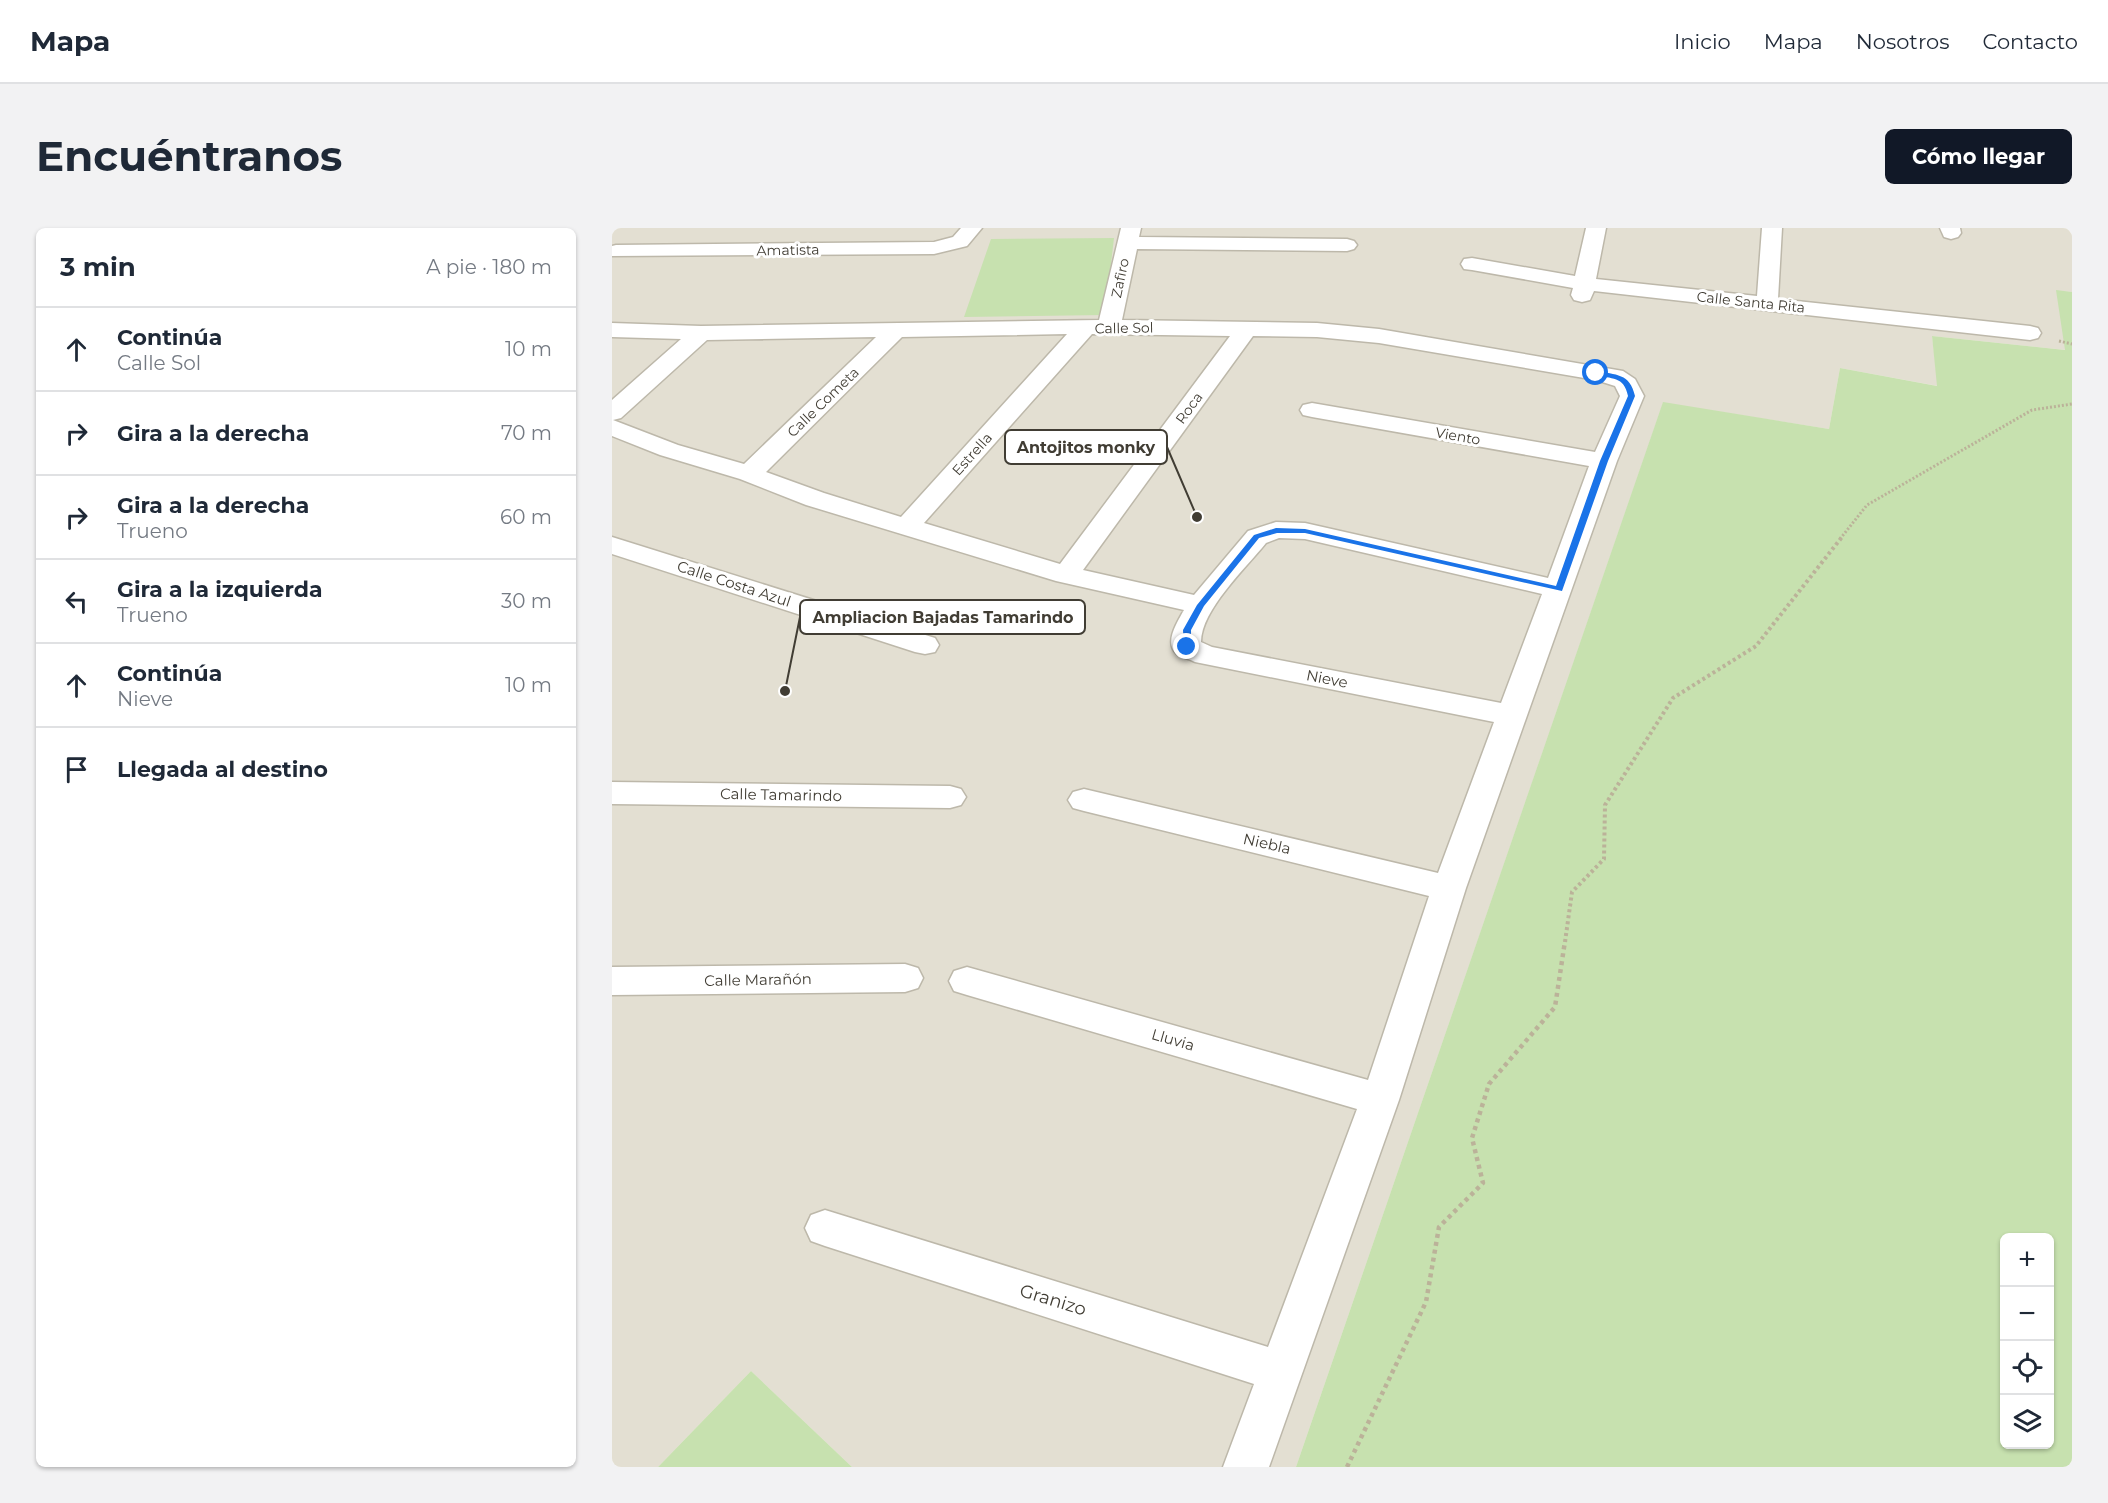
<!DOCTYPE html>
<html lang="es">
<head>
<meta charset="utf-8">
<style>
  :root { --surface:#fff; --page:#f2f2f3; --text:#1f2937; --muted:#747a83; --line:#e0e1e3; --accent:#111827 }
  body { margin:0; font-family:Montserrat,sans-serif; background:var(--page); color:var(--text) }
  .controls { position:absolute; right:18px; bottom:18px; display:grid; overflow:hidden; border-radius:9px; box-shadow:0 2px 4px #0004 }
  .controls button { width:54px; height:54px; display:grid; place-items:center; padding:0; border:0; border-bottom:2px solid var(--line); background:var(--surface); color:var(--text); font:30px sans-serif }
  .stop { position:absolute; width:18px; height:18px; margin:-14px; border:4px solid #1a73e8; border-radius:50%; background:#fff }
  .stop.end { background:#1a73e8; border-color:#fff; box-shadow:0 2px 6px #0008 }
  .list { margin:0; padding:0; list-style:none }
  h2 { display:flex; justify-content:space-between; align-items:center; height:78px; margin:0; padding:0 24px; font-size:26px }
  h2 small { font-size:20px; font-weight:400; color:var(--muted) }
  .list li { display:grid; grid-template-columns:39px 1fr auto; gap:18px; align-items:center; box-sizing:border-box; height:84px; padding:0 24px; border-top:2px solid var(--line) }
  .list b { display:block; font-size:22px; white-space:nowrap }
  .list p { margin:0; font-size:20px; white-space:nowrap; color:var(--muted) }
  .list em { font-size:20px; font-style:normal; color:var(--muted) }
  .icon { flex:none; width:33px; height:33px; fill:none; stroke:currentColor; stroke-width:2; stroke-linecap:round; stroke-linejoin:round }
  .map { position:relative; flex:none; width:1460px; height:1239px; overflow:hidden; border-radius:9px }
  header { display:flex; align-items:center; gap:36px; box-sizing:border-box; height:84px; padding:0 30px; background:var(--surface); border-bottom:2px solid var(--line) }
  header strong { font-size:28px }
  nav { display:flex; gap:33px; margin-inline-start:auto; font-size:21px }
  .intro { display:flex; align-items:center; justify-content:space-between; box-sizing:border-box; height:144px; padding:0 36px }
  h1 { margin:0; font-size:42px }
  .button { padding:15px 27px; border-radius:9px; background:var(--accent); color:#fff; font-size:21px; font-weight:700 }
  main { display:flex; gap:36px; padding:0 36px }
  aside { flex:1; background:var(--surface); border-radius:9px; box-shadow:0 2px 4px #0004 }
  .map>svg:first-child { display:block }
</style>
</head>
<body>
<header>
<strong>Mapa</strong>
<nav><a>Inicio</a><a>Mapa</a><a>Nosotros</a><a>Contacto</a></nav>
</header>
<div class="intro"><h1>Encuéntranos</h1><a class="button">Cómo llegar</a></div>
<main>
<aside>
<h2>3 min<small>A pie · 180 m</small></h2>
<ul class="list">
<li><svg class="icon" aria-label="ahead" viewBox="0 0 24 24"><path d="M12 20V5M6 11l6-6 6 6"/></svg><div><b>Continúa</b><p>Calle Sol</p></div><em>10 m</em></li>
<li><svg class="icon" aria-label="right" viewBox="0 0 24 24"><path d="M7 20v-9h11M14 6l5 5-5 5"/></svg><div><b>Gira a la derecha</b></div><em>70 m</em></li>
<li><svg class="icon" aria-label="right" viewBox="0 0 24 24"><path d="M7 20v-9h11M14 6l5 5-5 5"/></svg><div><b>Gira a la derecha</b><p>Trueno</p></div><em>60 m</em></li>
<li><svg class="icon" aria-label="left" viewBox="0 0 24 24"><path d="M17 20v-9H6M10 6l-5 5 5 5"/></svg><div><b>Gira a la izquierda</b><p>Trueno</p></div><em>30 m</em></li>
<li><svg class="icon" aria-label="ahead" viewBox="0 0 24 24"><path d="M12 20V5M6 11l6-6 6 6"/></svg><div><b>Continúa</b><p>Nieve</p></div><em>10 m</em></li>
<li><svg class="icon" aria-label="arrive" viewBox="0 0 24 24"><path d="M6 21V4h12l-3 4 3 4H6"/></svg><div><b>Llegada al destino</b></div></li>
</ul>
</aside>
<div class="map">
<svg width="1460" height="1239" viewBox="0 0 1460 1239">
  <rect width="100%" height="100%" fill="#f0ede3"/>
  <!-- residential -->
  <polygon fill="#e3dfd2" points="0,0 1455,0 1460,7 1460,64 1445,63 1454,122 1320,108 1326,158 1228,140 1217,201 1051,175 684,1239 240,1239 139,1143 46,1239 0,1239"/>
  <!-- green -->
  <g fill="#c7e1af" fill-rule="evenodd">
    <polygon points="502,10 493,87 352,89 379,11"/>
    <path d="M1444,62L1460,64V1239H684L1051,174L1217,201L1228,140L1325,158L1320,108L1453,122ZM1392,1010H1438V1216H1392Z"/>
    <polygon points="139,1143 240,1239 46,1239"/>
  </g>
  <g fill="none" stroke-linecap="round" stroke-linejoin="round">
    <!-- minor casing -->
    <g stroke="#bdb8aa" stroke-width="3">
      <g id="minor">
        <polygon points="349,0 370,0 355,18 322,26 0,28 0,18 4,17 322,14 341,9"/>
        <path d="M509,0H529L527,9L735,11L742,13L745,17L742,21L735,23L525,21L510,92L705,95L767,101L1011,143L1023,151L1032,168L1005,233L854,660L787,872L657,1239H611L642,1156L213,1018L199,1013L193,1000L199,987L213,982L656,1119L745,881L355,767L342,763L337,753L342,743L355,739L756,852L817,668L472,583L461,580L456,572L461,564L472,561L826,645L882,494L583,434C578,431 569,429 565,426C551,415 566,393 572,382L444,353L194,277L128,251L48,227L0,208V172L69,111L0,109V95L89,98L487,92ZM455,106L289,289L212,265L154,244L290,109ZM480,106L618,108L448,336L312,295ZM641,108L705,109L767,115L984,152L1003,158L1008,168L983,224L700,175L691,177L688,182L691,187L700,189L977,238L936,350L693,295L664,294L636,303L582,367L471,342ZM264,109L132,236L66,217L1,192L9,190L95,112ZM667,310L693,311L930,366L889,475L600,419L589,414C589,382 634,340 654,315Z"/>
        <polygon points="974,0 994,0 984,51 1145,68 1150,0 1170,0 1166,71 1418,98 1426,100 1429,105 1426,110 1418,112 982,63 978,72 970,74 962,72 959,67 961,60 860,42 852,41 849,36 852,31 860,30 963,48"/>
        <polygon points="1328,0 1348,0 1349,5 1346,9 1339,11 1332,9"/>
        <polygon points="0,309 323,410 327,417 323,424 313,426 303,424 0,326"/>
        <polygon points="0,554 338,558 349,561 354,569 349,577 338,580 0,576"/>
        <polygon points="293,736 306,740 311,750 306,760 293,764 0,767 0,739"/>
      </g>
    </g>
    <!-- path-far2 -->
    <g stroke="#bbb299" stroke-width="3" stroke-dasharray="2 2" stroke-linecap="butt">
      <polyline points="1447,113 1460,116"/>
      <polyline points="1228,311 1255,277 1420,182 1460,176"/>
    </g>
    <!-- path-far1 -->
    <polyline stroke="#bbb299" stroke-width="4" stroke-dasharray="3 3" stroke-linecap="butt" points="953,714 960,664 992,631 993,577 1061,470 1144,418 1230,309"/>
    <!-- path -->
    <polyline stroke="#bbb299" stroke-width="4.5" stroke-dasharray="4 4" stroke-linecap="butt" points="735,1239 814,1074 827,999 871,955 860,910 877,856 943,779 953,713"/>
    <!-- minor -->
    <use href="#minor" fill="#fff" fill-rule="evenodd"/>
  </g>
  <!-- route -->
  <path fill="#1a73e8" d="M984,143C1004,147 1018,145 1023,168L996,233L950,363L693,305H665L647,310L592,378L579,402V419L572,421L571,402L585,377L642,307L664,300L693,301L944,358L988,233L1016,168C1012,148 1000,151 982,147Z"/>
  <g text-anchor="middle" stroke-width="6" stroke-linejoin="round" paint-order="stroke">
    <!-- far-street labels -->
    <g font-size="14" fill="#413d34" stroke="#fff">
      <text transform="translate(176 22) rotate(-1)" y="5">Amatista</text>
      <text transform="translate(508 50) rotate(-78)" y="5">Zafiro</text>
      <text transform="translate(1139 74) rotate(6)" y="5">Calle Santa Rita</text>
      <text transform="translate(512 100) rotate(-1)" y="5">Calle Sol</text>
      <text transform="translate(211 174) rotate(-44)" y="5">Calle Cometa</text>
      <text transform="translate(577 180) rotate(-54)" y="5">Roca</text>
      <text transform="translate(846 208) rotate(10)" y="5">Viento</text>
      <text transform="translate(360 226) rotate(-48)" y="5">Estrella</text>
    </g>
    <!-- street labels -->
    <g font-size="15" fill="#413d34" stroke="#fff">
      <text transform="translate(122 356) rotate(18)" y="5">Calle Costa Azul</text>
      <text transform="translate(715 451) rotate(11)" y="5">Nieve</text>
      <text transform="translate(169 567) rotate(1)" y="5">Calle Tamarindo</text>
      <text transform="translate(655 616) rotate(13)" y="5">Niebla</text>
      <text transform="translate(146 752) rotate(-1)" y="5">Calle Marañón</text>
      <text transform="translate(561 812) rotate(16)" y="5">Lluvia</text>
    </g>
    <!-- near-street labels -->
    <g font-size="18" fill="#413d34" stroke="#fff">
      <text transform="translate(441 1072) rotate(17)" y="6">Granizo</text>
    </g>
  </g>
  <!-- callouts -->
  <path fill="none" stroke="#413d34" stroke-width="2" d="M585 289L555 219M173 463L188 389"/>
  <g fill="#413d34" stroke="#fff" stroke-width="2">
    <circle cx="585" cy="289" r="6"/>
    <circle cx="173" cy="463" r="6"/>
  </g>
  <g fill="#fff" stroke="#413d34" stroke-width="2">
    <rect x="393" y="202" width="162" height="34" rx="6"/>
    <rect x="188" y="372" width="285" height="34" rx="6"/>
  </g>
  <g font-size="16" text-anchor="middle" font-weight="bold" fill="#413d34">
    <text x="474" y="225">Antojitos monky</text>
    <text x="331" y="395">Ampliacion Bajadas Tamarindo</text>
  </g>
</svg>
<div class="controls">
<button>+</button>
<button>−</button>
<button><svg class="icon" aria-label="locate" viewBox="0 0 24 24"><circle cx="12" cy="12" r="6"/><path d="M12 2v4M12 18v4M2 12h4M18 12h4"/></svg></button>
<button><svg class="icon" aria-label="layers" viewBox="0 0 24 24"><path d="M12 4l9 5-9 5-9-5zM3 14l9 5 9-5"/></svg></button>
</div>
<div class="stop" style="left:984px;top:145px"></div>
<div class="stop end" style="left:575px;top:419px"></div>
</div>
</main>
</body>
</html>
